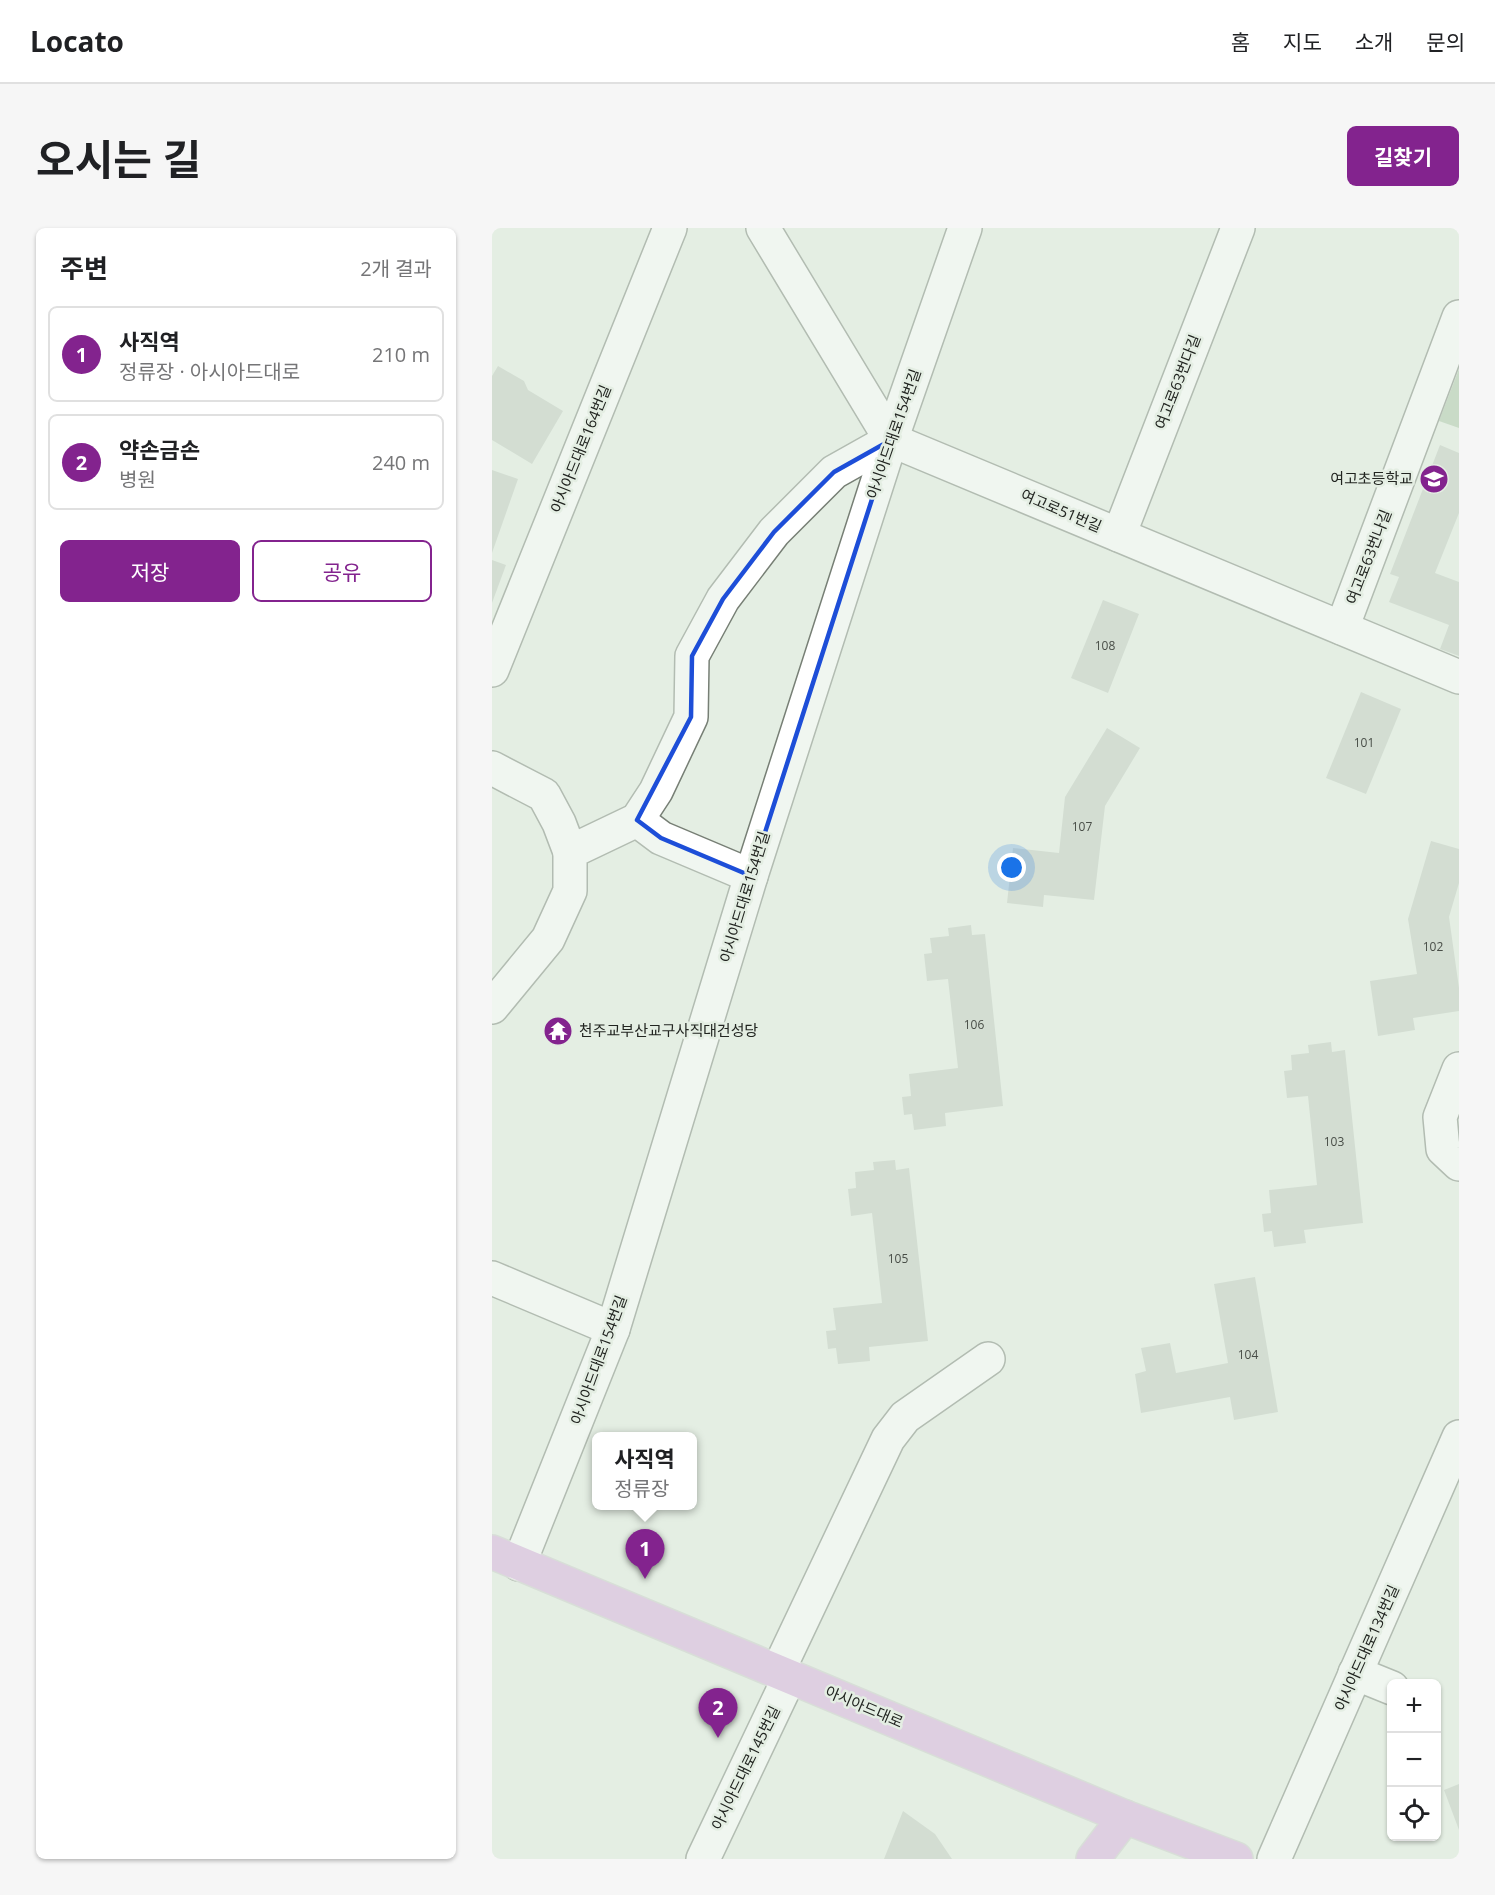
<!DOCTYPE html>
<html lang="ko">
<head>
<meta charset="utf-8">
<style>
  :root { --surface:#fff; --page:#f6f6f6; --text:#202124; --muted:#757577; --line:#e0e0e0; --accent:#83238e }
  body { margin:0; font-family:"Open Sans","Noto Sans KR",sans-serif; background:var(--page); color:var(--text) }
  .controls { position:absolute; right:18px; bottom:18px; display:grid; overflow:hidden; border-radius:9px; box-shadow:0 2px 4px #0004 }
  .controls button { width:54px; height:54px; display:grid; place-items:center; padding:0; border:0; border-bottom:2px solid var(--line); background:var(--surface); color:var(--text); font:30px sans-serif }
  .you { position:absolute; left:520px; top:640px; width:21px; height:21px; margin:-15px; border:4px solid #fff; border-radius:50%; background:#1a73e8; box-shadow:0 0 0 9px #1a73e833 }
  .badge { display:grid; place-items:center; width:39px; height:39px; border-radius:50%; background:var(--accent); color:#fff; font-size:20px; font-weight:700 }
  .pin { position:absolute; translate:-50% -50px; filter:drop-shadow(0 2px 3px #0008) }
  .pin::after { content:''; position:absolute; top:32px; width:21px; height:18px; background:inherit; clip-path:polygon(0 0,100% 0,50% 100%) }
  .popup { position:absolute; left:100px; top:1204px; width:105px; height:78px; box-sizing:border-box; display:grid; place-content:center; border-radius:9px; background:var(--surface); filter:drop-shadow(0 2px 4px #0005); font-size:20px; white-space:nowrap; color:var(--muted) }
  .popup b { font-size:22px; color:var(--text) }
  .popup::after { content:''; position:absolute; left:50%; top:100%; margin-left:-12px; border:12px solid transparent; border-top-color:var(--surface) }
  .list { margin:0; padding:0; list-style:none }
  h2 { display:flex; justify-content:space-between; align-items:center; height:78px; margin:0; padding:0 24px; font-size:26px }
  h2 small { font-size:20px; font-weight:400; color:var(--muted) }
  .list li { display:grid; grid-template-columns:39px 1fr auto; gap:18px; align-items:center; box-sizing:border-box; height:96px; margin:0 12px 12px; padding:0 12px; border:2px solid var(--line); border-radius:9px }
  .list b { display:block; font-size:22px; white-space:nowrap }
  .list p { margin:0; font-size:20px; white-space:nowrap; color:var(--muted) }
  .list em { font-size:20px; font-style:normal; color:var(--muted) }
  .actions { display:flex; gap:12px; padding:18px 24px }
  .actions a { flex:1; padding:14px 0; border:2px solid var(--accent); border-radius:9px; text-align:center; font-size:21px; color:var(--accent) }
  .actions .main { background:var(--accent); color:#fff }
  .icon { flex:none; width:33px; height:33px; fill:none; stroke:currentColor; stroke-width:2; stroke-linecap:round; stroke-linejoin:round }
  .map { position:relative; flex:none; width:967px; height:1631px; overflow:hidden; border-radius:9px }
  header { display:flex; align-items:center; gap:36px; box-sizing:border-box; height:84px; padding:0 30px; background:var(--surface); border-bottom:2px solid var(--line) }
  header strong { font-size:28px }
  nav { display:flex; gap:33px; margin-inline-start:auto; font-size:21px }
  .intro { display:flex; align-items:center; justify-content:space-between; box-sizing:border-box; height:144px; padding:0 36px }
  h1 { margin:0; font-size:42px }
  .button { padding:15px 27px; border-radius:9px; background:var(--accent); color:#fff; font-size:21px; font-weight:700 }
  main { display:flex; gap:36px; padding:0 36px }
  aside { flex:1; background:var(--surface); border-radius:9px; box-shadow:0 2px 4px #0004 }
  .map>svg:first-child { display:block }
</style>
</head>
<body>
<header>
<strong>Locato</strong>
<nav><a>홈</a><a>지도</a><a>소개</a><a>문의</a></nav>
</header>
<div class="intro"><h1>오시는 길</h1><a class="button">길찾기</a></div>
<main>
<aside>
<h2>주변<small>2개 결과</small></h2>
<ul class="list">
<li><span class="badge">1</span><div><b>사직역</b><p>정류장 · 아시아드대로</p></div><em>210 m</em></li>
<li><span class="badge">2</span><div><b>약손금손</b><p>병원</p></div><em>240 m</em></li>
</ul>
<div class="actions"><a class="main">저장</a><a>공유</a></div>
</aside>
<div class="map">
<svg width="967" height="1631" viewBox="0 0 967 1631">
  <rect width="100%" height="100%" fill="#e4eee3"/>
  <!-- green -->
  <polygon fill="#a9c3a4" points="967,141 967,200 947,193"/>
  <!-- building -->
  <g fill="#bfc8bd">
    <polygon points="6,138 32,153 36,162 71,183 40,236 0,212 0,148"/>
    <polygon points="948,217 967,225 967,285 943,345 967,354 967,428 948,421 957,397 897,374 907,349 898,346"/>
    <polygon points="0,242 26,251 0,325"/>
    <polygon points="0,332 14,337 0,375"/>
    <polygon points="611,372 647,386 616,465 579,450"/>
    <polygon points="869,464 909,481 874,566 834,550"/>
    <polygon points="615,500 648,520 613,578 602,672 552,667 551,679 515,675 521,620 567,625 573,569"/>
    <polygon points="939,613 967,621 967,655 957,689 967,760 967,783 921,790 923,802 886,808 878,753 925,746 916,691"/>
    <polygon points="479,697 480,707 493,706 511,878 453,885 454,898 422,902 420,886 412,887 410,869 419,868 417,846 466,840 456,751 435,753 432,726 440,725 438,710 457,708 456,700"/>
    <polygon points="839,814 840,824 853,822 871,995 812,1002 814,1015 782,1019 780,1003 772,1004 770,986 779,985 777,962 825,957 816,868 795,870 792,843 800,842 799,827 817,825 816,817"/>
    <polygon points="403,932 404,942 417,940 436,1113 377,1119 378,1133 346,1136 344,1120 336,1121 334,1103 344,1102 341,1080 390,1075 380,985 359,988 356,961 364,960 363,944 382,942 381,934"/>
    <polygon points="763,1049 786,1184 742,1192 738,1169 649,1185 643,1146 654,1143 649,1120 678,1115 684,1145 736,1135 722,1056"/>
    <polygon points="967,1556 967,1602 952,1562"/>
    <polygon points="411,1583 443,1606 460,1631 392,1631"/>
  </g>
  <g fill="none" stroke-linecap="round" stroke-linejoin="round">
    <!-- minor casing -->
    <g stroke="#777f75" stroke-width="36">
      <g id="minor">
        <polyline points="271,0 399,212 967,449"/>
        <polyline points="627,307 746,0"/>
        <polyline points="850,400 967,89"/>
        <polyline points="0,442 178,0"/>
        <polyline points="0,540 52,567 67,595 78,624"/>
        <polyline points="145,592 169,610 259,648"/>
        <polyline points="0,779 56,711 78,663 78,624 145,592 164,563 199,489 200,428 231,371 282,304 342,244 399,212"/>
        <polyline points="967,841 948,889 951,921 967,936"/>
        <polyline points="0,1050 121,1101"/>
        <polyline points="27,1336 121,1101 259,648 399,212 473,0"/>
        <polyline points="286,1443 396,1211 413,1189 496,1131"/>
        <polyline points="863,1445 900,1460"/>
        <polyline points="211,1631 298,1448"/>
        <polyline points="782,1631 967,1209"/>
      </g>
    </g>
    <!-- major casing -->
    <g stroke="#cacac9" stroke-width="36">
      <g id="major">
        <polyline points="0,1324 633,1589 744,1631"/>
        <polyline points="601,1631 633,1589"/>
      </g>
    </g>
    <!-- minor -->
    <use href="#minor" stroke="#fff" stroke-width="33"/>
    <!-- major -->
    <use href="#major" stroke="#d7a9dd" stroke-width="33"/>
  </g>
  <!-- marked area -->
  <path d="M0 0H967V1631H0ZM399,212L259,648L169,610L145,592L199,489L200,428L231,371L282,304L342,244Z" fill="#e4eee3" fill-opacity=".55" fill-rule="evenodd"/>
  <path fill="none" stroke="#1d4ed8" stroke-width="4.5" stroke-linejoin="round" d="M399,212L259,648L169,610L145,592L199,489L200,428L231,371L282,304L342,244Z"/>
  <!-- icons -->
  <defs>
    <g id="school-disc" transform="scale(1.5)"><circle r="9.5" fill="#83238e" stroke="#e4eee3"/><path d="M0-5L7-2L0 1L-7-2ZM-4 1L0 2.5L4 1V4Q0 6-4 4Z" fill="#fff"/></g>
    <g id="temple-disc" transform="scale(1.5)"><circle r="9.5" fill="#83238e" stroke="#e4eee3"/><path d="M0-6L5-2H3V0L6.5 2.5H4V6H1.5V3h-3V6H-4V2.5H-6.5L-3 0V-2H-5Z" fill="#fff"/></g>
  </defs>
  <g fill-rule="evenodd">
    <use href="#school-disc" x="942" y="251"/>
    <use href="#temple-disc" x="66" y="803"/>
  </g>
  <g text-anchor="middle" stroke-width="5" stroke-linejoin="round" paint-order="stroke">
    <!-- number labels -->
    <g font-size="12" fill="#484d47">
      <text x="613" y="422">108</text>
      <text x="872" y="519">101</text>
      <text x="590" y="603">107</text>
      <text x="941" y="723">102</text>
      <text x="482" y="801">106</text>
      <text x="842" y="918">103</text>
      <text x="406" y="1035">105</text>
      <text x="756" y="1131">104</text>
    </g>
    <!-- street labels -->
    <g font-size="15" fill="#212420" stroke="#e4eee3">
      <text transform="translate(686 154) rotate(-69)" y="5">여고로63번다길</text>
      <text transform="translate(402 206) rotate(-71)" y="5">아시아드대로154번길</text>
      <text transform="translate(89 221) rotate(-68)" y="5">아시아드대로164번길</text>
      <text transform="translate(569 283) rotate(23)" y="5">여고로51번길</text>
      <text transform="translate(877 329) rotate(-69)" y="5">여고로63번나길</text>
      <text transform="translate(253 669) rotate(-73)" y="5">아시아드대로154번길</text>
      <text transform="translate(107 1132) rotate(-70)" y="5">아시아드대로154번길</text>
      <text transform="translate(875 1420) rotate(-66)" y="5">아시아드대로134번길</text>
      <text transform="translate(372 1479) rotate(23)" y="5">아시아드대로</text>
      <text transform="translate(254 1540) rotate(-64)" y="5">아시아드대로145번길</text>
    </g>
    <!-- poi labels -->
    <g font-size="15" fill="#212420" stroke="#e4eee3" text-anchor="end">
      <text x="921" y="256">여고초등학교</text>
      <text x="87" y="808" text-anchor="start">천주교부산교구사직대건성당</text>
    </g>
  </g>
</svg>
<div class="controls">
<button>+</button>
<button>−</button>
<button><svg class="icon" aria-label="locate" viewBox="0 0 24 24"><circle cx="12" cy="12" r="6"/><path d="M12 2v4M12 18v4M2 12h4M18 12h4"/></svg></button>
</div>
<div class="you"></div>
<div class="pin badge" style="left:153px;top:1351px">1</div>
<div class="popup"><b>사직역</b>정류장</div>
<div class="pin badge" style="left:226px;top:1510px">2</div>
</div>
</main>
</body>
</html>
